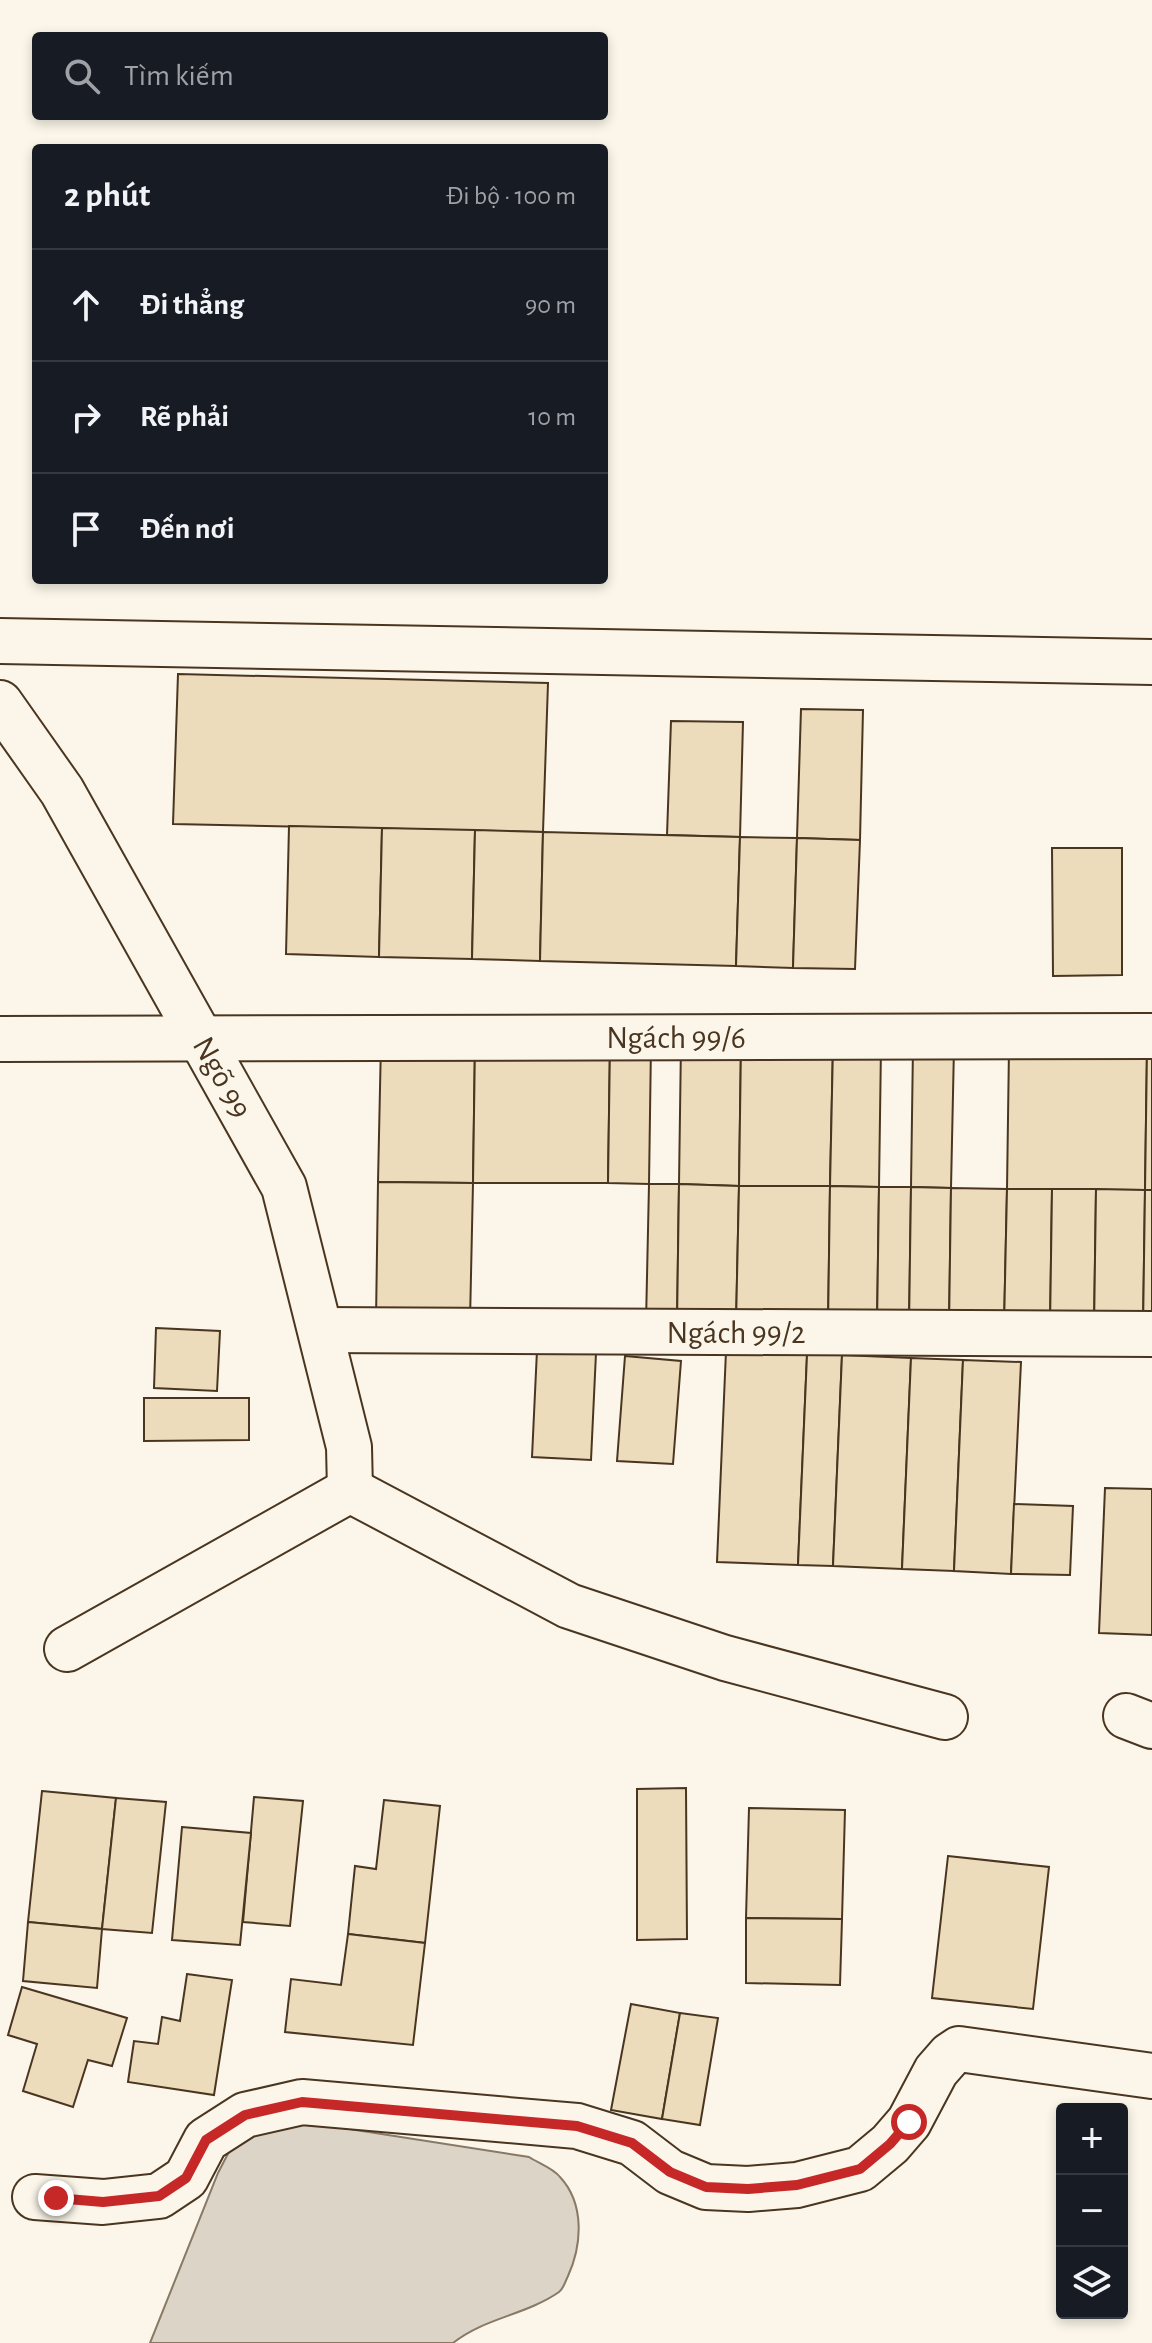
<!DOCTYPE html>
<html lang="vi">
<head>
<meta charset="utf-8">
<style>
  :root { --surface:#171b24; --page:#242831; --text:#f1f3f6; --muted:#9ea1a6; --line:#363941 }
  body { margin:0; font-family:"Alegreya Sans",sans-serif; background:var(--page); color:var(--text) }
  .controls { position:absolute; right:24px; bottom:24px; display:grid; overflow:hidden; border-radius:8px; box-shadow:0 4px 12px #0003 }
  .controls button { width:72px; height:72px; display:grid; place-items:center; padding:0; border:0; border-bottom:2px solid var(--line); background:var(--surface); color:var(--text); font:40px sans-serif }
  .stop { position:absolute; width:24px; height:24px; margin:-18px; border:6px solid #c62828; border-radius:50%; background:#fff }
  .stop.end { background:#c62828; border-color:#fff; box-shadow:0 2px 8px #0008 }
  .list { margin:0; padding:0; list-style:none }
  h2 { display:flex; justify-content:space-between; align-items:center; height:104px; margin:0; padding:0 32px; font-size:34px }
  h2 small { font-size:26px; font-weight:400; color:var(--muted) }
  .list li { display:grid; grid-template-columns:52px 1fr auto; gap:24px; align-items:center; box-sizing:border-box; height:112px; padding:0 32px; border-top:2px solid var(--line) }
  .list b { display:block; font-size:30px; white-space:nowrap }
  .list em { font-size:26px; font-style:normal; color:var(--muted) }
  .icon { flex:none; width:44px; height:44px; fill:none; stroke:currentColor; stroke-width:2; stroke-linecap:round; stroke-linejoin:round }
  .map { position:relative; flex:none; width:1152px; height:2343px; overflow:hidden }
  .search { position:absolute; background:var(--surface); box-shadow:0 4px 12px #0003; left:32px; top:32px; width:576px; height:88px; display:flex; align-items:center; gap:20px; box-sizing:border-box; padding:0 28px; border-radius:8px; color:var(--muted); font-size:30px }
  .panel { position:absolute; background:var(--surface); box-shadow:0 4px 12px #0003; left:32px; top:144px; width:576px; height:440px; border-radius:8px }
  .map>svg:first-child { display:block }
</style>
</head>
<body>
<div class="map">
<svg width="1152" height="2343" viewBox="0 0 1152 2343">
  <rect width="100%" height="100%" fill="#fbf6e9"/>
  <!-- water -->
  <path fill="#dcd4c6" stroke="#887966" stroke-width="2" d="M298,2121L529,2157C538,2163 553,2168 560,2177C585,2204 582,2245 568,2276C565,2282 564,2288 559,2292C526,2315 484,2318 453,2343H150L218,2173L235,2140Z"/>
  <!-- building -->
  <g fill="#ecdcbc" stroke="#4a3520" stroke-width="2">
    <polygon points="178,674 548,683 543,832 173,824"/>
    <polygon points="801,709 863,710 860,840 797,838"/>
    <polygon points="671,721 743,722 740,837 667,835"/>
    <polygon points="289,826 382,828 379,957 286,954"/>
    <polygon points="382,828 475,830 472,959 379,957"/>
    <polygon points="475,830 543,832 540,961 472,959"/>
    <polygon points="543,832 740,837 736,966 540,961"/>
    <polygon points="740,837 797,838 793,968 736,966"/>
    <polygon points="797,838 860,840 855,969 793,968"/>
    <polygon points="1052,848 1122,848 1122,975 1053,976"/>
    <polygon points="381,1042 475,1043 473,1183 378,1182"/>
    <polygon points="475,1043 610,1044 608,1183 473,1183"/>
    <polygon points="681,1043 741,1045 739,1186 679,1184"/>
    <polygon points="610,1044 651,1044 649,1184 608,1183"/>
    <polygon points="741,1045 833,1046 830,1186 739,1186"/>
    <polygon points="833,1046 881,1046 879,1187 830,1186"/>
    <polygon points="913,1046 954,1047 951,1188 911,1187"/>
    <polygon points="1009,1048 1147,1049 1145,1190 1007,1189"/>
    <polygon points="1147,1049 1152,1049 1152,1190 1145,1190"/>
    <polygon points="378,1182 473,1183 470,1321 376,1320"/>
    <polygon points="649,1184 679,1184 677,1323 646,1323"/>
    <polygon points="679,1184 739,1186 736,1324 677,1323"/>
    <polygon points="739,1186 830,1186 828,1326 736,1324"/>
    <polygon points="830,1186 879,1187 877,1326 828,1326"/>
    <polygon points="879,1187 911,1187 909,1326 877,1326"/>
    <polygon points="911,1187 951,1188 949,1327 909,1326"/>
    <polygon points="951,1188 1007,1189 1004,1327 949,1327"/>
    <polygon points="1007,1189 1052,1189 1050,1327 1004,1327"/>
    <polygon points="1052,1189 1096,1189 1094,1329 1050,1327"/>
    <polygon points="1096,1189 1145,1190 1143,1329 1094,1329"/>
    <polygon points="1145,1190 1152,1190 1152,1329 1143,1329"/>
    <polygon points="156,1328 220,1331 217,1391 154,1388"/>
    <polygon points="537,1350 596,1353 591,1460 532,1457"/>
    <polygon points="726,1351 807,1355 798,1565 717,1562"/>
    <polygon points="807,1355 842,1355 833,1566 798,1565"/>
    <polygon points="842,1355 911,1358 902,1569 833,1566"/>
    <polygon points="625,1356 681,1361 673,1464 617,1461"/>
    <polygon points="911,1358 963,1360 954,1571 902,1569"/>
    <polygon points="963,1360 1021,1362 1011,1574 954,1571"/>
    <polygon points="144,1398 249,1398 249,1440 144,1441"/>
    <polygon points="1105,1488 1152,1489 1152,1635 1099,1633"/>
    <polygon points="1014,1504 1073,1506 1070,1575 1011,1574"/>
    <polygon points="686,1788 687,1939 637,1940 637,1789"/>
    <polygon points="42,1791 116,1798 102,1929 28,1922"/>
    <polygon points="254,1797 303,1801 290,1926 243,1922"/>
    <polygon points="116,1798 166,1802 152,1933 102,1929"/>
    <polygon points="384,1800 440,1806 425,1943 348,1934 355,1866 376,1869"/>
    <polygon points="749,1808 845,1810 842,1919 746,1918"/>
    <polygon points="182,1827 251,1833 240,1945 172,1940"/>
    <polygon points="948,1856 1049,1867 1033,2009 932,1998"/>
    <polygon points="746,1918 842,1919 840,1985 746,1983"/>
    <polygon points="28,1922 102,1929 97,1988 23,1981"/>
    <polygon points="348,1934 425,1943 413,2045 285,2032 291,1979 341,1985"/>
    <polygon points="187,1974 232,1980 214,2095 128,2082 134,2041 158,2044 162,2017 180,2021"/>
    <polygon points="22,1987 127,2018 112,2066 88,2060 73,2107 23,2091 37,2044 8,2035"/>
    <polygon points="631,2004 680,2013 662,2119 611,2110"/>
    <polygon points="680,2013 718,2018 700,2125 662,2119"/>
  </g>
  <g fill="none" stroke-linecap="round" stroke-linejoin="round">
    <!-- minor casing -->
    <g stroke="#4a3520" stroke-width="48">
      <g id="minor">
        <polyline points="0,641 1152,662"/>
        <polyline points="0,703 62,791 284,1187 349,1447 350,1490"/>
        <polyline points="0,1039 1152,1036"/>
        <polyline points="321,1330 1152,1334"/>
        <polyline points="350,1490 569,1606 725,1658 945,1717"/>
        <polyline points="67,1649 350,1490"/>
        <polyline points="1126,1716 1152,1726"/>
        <polyline points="35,2197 103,2202 159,2196 186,2178 206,2140 245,2115 302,2102 577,2126 632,2143 670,2172 706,2187 748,2189 797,2185 860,2169 890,2144 909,2122 936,2071 950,2055 959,2049 1152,2076"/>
      </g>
    </g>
    <!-- minor -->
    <use href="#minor" stroke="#fbf6e9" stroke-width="44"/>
  </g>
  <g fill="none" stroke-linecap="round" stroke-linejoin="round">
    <!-- route -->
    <polyline stroke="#c62828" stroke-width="10" points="56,2198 103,2202 159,2196 186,2178 206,2140 245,2115 302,2102 577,2126 632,2143 670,2172 706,2187 748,2189 797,2185 860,2169 890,2144 909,2122"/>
  </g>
  <g text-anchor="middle" stroke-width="6" stroke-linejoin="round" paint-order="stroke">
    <!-- street labels -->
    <g font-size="32" fill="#4a3520" stroke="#fbf6e9">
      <text x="676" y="1048">Ngách 99/6</text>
      <text transform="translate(223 1077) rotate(61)" y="11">Ngõ 99</text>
      <text x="736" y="1343">Ngách 99/2</text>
    </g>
  </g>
</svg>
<div class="controls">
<button>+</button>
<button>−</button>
<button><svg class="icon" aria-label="layers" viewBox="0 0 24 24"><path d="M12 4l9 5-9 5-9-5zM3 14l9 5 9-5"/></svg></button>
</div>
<div class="stop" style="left:909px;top:2122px"></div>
<div class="stop end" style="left:56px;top:2198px"></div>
<div class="search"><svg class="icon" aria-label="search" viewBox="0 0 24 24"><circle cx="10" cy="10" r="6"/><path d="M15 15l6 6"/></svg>Tìm kiếm</div>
<section class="panel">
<h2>2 phút<small>Đi bộ · 100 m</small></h2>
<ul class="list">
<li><svg class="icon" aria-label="ahead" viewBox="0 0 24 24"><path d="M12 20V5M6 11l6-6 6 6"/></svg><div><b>Đi thẳng</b></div><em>90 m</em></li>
<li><svg class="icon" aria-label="right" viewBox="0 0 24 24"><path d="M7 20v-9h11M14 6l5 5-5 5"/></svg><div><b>Rẽ phải</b></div><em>10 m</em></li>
<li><svg class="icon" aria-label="arrive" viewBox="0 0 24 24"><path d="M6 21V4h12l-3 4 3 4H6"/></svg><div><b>Đến nơi</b></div></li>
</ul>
</section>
</div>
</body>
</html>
